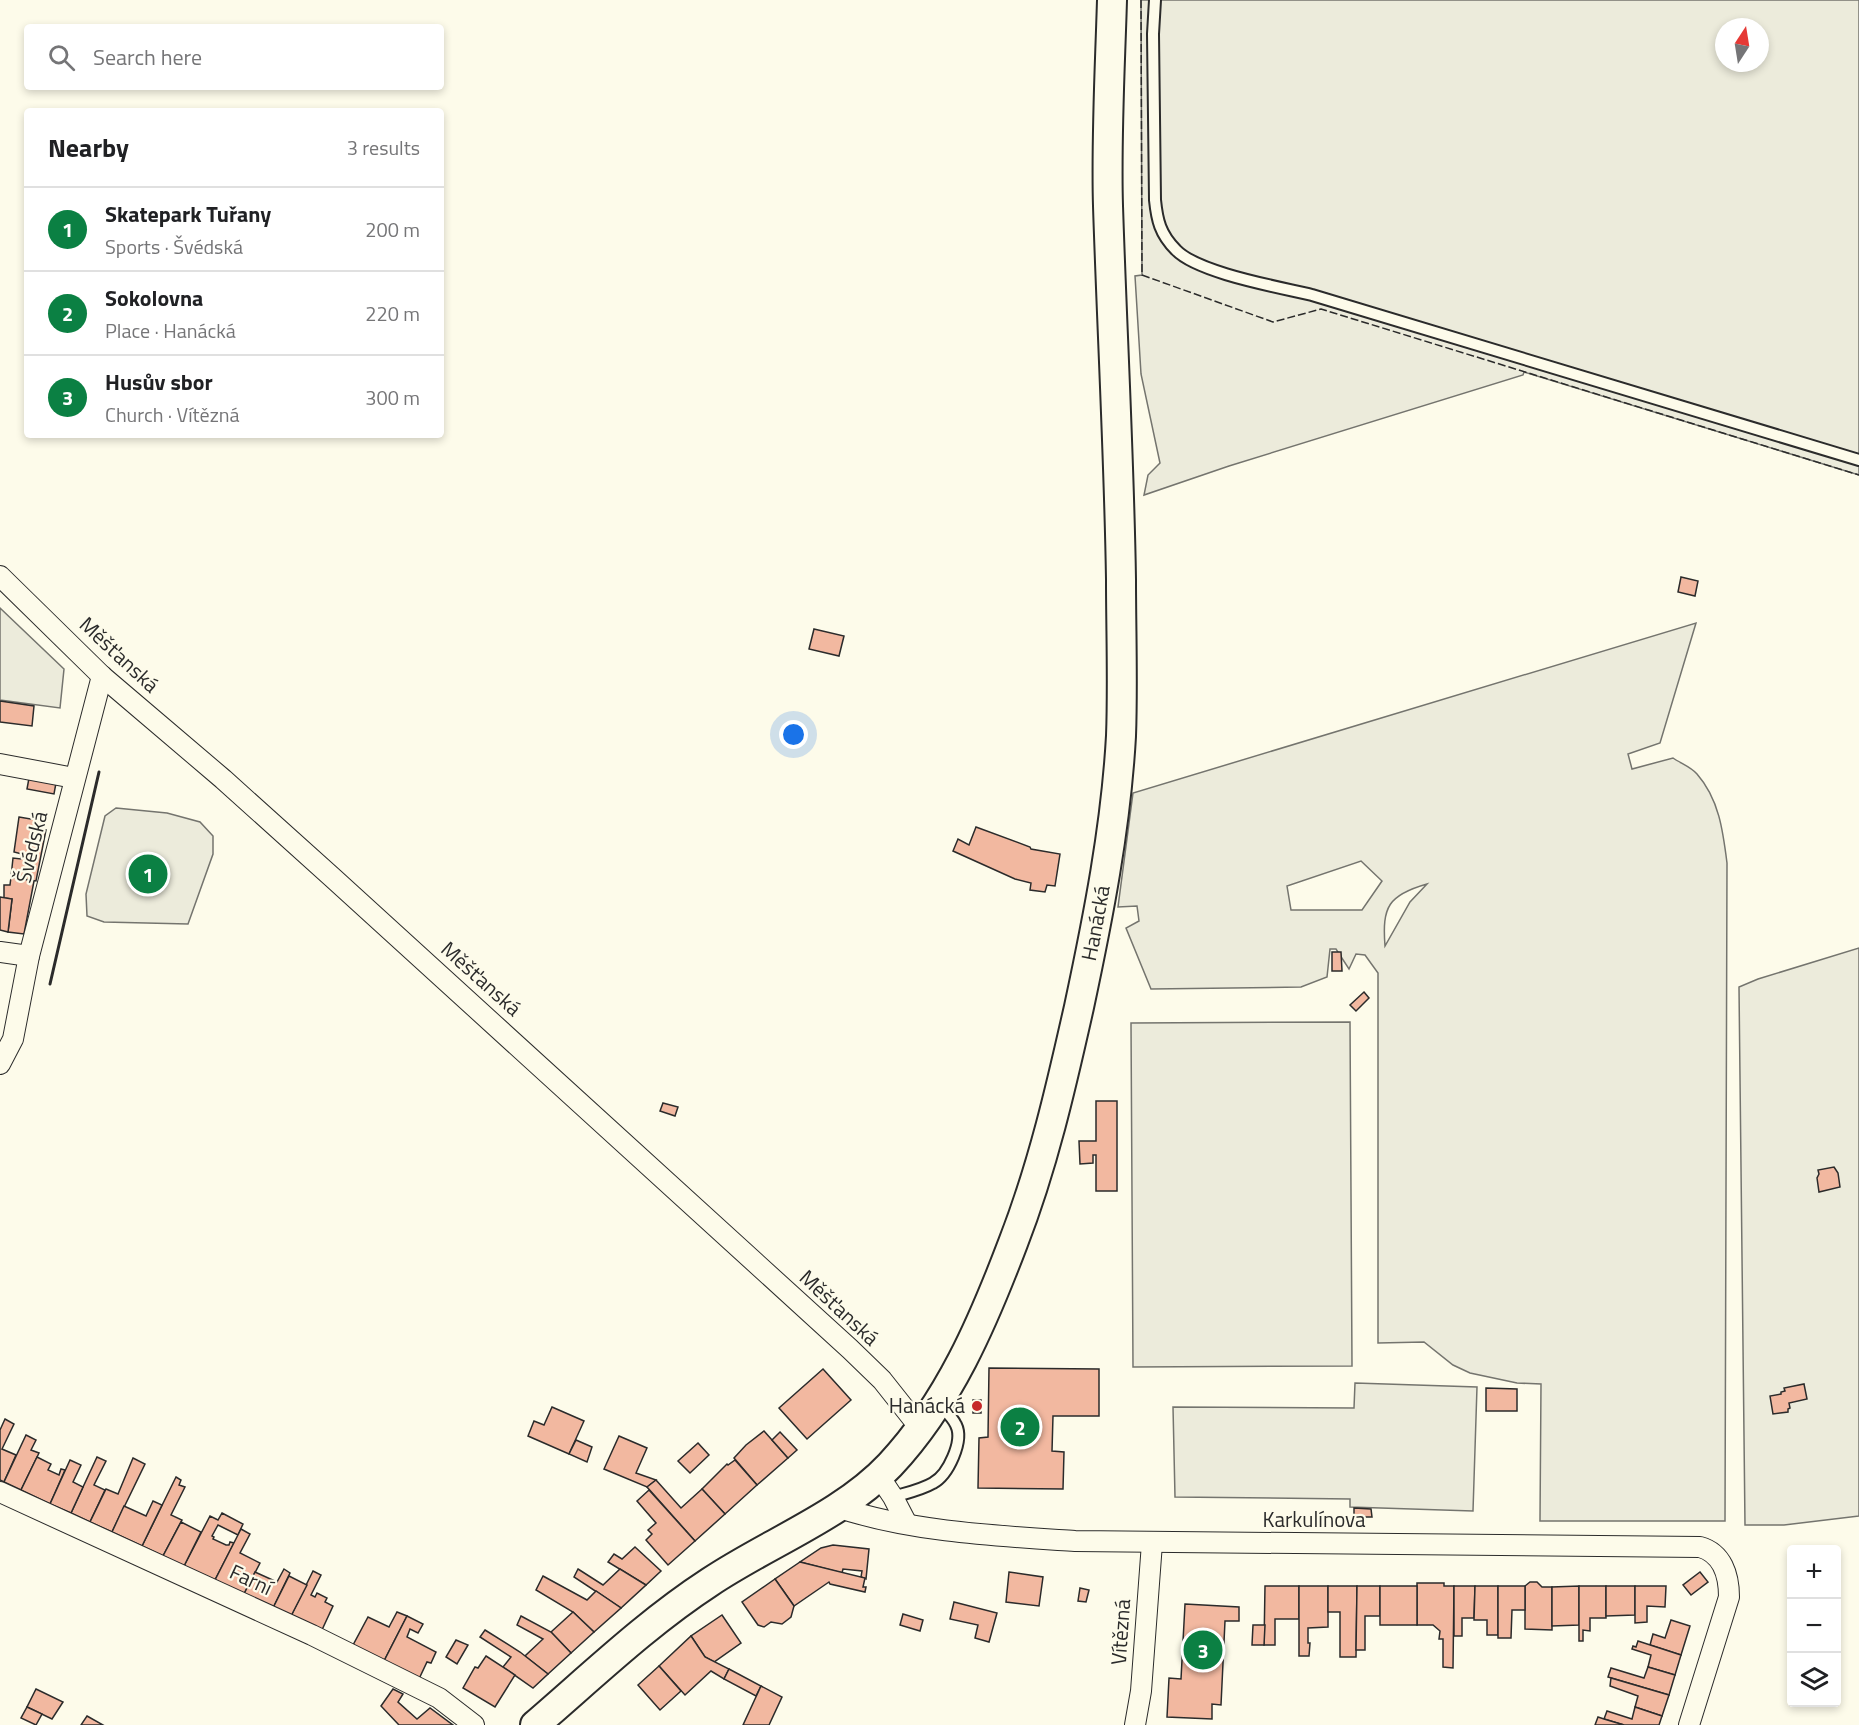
<!DOCTYPE html>
<html lang="en">
<head>
<meta charset="utf-8">
<style>
  :root { --surface:#fff; --page:#f2f2f2; --text:#202124; --muted:#757577; --line:#e0e0e0; --accent:#0b8043 }
  body { margin:0; font-family:"Titillium Web",sans-serif; background:var(--page); color:var(--text) }
  .controls { position:absolute; right:18px; bottom:18px; display:grid; overflow:hidden; border-radius:6px; box-shadow:0 3px 9px #0003 }
  .controls button { width:54px; height:54px; display:grid; place-items:center; padding:0; border:0; border-bottom:2px solid var(--line); background:var(--surface); color:var(--text); font:30px sans-serif }
  .compass { position:absolute; left:1715px; top:18px; width:54px; height:54px; border-radius:50%; background:var(--surface); box-shadow:0 3px 9px #0003; rotate:12deg }
  .you { position:absolute; left:794px; top:735px; width:21px; height:21px; margin:-15px; border:4px solid #fff; border-radius:50%; background:#1a73e8; box-shadow:0 0 0 9px #1a73e833 }
  .badge { display:grid; place-items:center; width:39px; height:39px; border-radius:50%; background:var(--accent); color:#fff; font-size:20px; font-weight:700 }
  .pin { position:absolute; translate:-50% -50%; border:3px solid #fff; box-shadow:0 2px 6px #0006 }
  .list { margin:0; padding:0; list-style:none }
  h2 { display:flex; justify-content:space-between; align-items:center; height:78px; margin:0; padding:0 24px; font-size:26px }
  h2 small { font-size:20px; font-weight:400; color:var(--muted) }
  .list li { display:grid; grid-template-columns:39px 1fr auto; gap:18px; align-items:center; box-sizing:border-box; height:84px; padding:0 24px; border-top:2px solid var(--line) }
  .list b { display:block; font-size:22px; white-space:nowrap }
  .list p { margin:0; font-size:20px; white-space:nowrap; color:var(--muted) }
  .list em { font-size:20px; font-style:normal; color:var(--muted) }
  .icon { flex:none; width:33px; height:33px; fill:none; stroke:currentColor; stroke-width:2; stroke-linecap:round; stroke-linejoin:round }
  .map { position:relative; flex:none; width:1859px; height:1725px; overflow:hidden }
  .search { position:absolute; background:var(--surface); box-shadow:0 3px 9px #0003; left:24px; top:24px; width:420px; height:66px; display:flex; align-items:center; gap:15px; box-sizing:border-box; padding:0 21px; border-radius:6px; color:var(--muted); font-size:22px }
  .panel { position:absolute; background:var(--surface); box-shadow:0 3px 9px #0003; left:24px; top:108px; width:420px; height:330px; border-radius:6px }
  .map>svg:first-child { display:block }
</style>
</head>
<body>
<div class="map">
<svg width="1859" height="1725" viewBox="0 0 1859 1725">
  <rect width="100%" height="100%" fill="#fdfbea"/>
  <!-- green -->
  <g fill="#ecebdb" stroke="#74746e" stroke-width="1.5" fill-rule="evenodd">
    <path d="M1141,0H1859V475L1524,372L1523,375L1229,466L1144,495L1148,475L1160,463L1141,374L1135,276L1142,275ZM1724,27H1760V63H1724Z"/>
    <polygon points="0,608 64,669 60,708 0,700"/>
    <path d="M1696,623L1660,743L1628,754L1632,769L1673,758C1680,763 1691,767 1697,774C1719,799 1723,831 1727,863L1725,1521H1540L1541,1384L1517,1383L1470,1373L1453,1365L1424,1342L1378,1343V973L1365,955L1356,954L1349,969L1336,949H1330L1327,977L1301,987L1151,989L1126,928L1139,921L1137,906L1118,907L1133,793ZM1361,861L1382,881L1362,910H1291L1287,886ZM1427,884L1410,902L1385,946C1382,907 1388,895 1427,884Z"/>
    <polygon points="116,808 167,813 200,822 213,836 213,854 188,924 104,922 87,916 86,894 105,816"/>
    <polygon points="1859,948 1859,1516 1784,1525 1745,1525 1739,987 1758,979"/>
    <polygon points="1350,1022 1352,1366 1133,1367 1131,1023"/>
    <polygon points="1355,1383 1477,1387 1473,1511 1350,1507 1350,1499 1175,1497 1173,1407 1354,1408"/>
  </g>
  <!-- building -->
  <g fill="#f2b8a0" stroke="#2b2b2b" stroke-width="1.5">
    <polygon points="1681,577 1698,581 1695,596 1678,592"/>
    <polygon points="814,629 844,636 839,656 809,649"/>
    <polygon points="0,701 34,706 32,726 0,722"/>
    <polygon points="29,778 56,783 54,794 27,789"/>
    <polygon points="19,817 37,820 36,829 46,830 36,881 11,877 13,858 21,859 22,854 14,852"/>
    <polygon points="976,827 1030,847 1031,849 1060,854 1055,886 1047,885 1045,892 1030,890 1031,883 1015,879 953,851 958,839 969,845"/>
    <polygon points="11,877 34,881 24,934 8,932 12,899 4,898 4,885 10,885"/>
    <polygon points="0,897 12,899 8,932 0,930"/>
    <polygon points="1332,952 1341,952 1342,971 1332,971"/>
    <polygon points="1364,992 1369,998 1356,1011 1350,1005"/>
    <polygon points="1096,1101 1117,1101 1117,1191 1096,1191 1096,1155 1093,1155 1093,1163 1080,1164 1079,1141 1096,1141"/>
    <polygon points="663,1103 678,1107 675,1116 660,1111"/>
    <polygon points="1834,1167 1838,1173 1840,1187 1819,1192 1817,1178 1819,1174 1818,1170"/>
    <polygon points="989,1368 1099,1369 1099,1416 1053,1416 1052,1451 1064,1452 1063,1489 978,1488 979,1438 988,1437"/>
    <polygon points="823,1369 851,1400 807,1439 779,1408"/>
    <polygon points="1804,1384 1807,1399 1789,1403 1790,1408 1788,1409 1788,1412 1773,1414 1770,1396 1781,1394 1781,1392 1785,1391 1784,1388"/>
    <polygon points="1486,1388 1517,1389 1517,1411 1486,1411"/>
    <rect x="973" y="1400" width="8" height="13"/>
    <polygon points="552,1407 584,1421 569,1454 528,1436 534,1421 544,1425"/>
    <polygon points="5,1419 14,1424 2,1449 16,1455 4,1482 0,1480 0,1430"/>
    <polygon points="764,1431 788,1458 757,1485 734,1458 746,1445"/>
    <polygon points="780,1432 797,1450 788,1458 772,1440"/>
    <polygon points="26,1435 36,1440 31,1450 39,1453 21,1490 4,1482"/>
    <polygon points="619,1436 647,1448 636,1473 656,1480 647,1487 604,1469"/>
    <polygon points="576,1440 592,1447 587,1462 569,1454"/>
    <polygon points="698,1443 709,1455 690,1473 678,1461"/>
    <polygon points="37,1457 51,1464 48,1470 59,1475 61,1469 65,1470 50,1504 21,1490"/>
    <polygon points="97,1457 106,1461 94,1485 105,1490 90,1522 71,1513"/>
    <polygon points="133,1458 145,1464 112,1532 90,1522 106,1489 118,1494"/>
    <polygon points="70,1460 81,1465 73,1482 83,1487 71,1513 50,1504"/>
    <polygon points="735,1460 757,1485 725,1514 702,1489 727,1464 728,1465"/>
    <polygon points="176,1477 181,1480 179,1485 185,1487 171,1515 182,1520 163,1556 142,1546"/>
    <polygon points="656,1480 681,1508 702,1489 725,1514 695,1541 647,1487"/>
    <polygon points="649,1490 695,1541 668,1565 646,1540 652,1534 648,1530 656,1523 637,1501"/>
    <polygon points="153,1501 162,1505 142,1546 112,1532 124,1506 146,1516"/>
    <polygon points="1354,1508 1371,1509 1372,1517 1354,1517"/>
    <polygon points="222,1513 243,1524 238,1535 218,1525 212,1536 214,1537 213,1539 226,1545 229,1545 230,1542 234,1543 215,1580 184,1566 210,1516 218,1520"/>
    <polygon points="181,1522 201,1532 184,1566 163,1556"/>
    <polygon points="241,1529 250,1534 240,1553 260,1563 244,1594 215,1580"/>
    <polygon points="833,1545 869,1549 866,1579 861,1577 862,1571 843,1569 842,1573 800,1562 821,1548"/>
    <polygon points="635,1547 661,1571 646,1585 608,1562 614,1554 622,1559"/>
    <polygon points="800,1562 865,1578 863,1587 866,1587 865,1592 830,1584 829,1582 794,1606 775,1579"/>
    <polygon points="284,1569 290,1573 273,1608 244,1594 255,1572 277,1582"/>
    <polygon points="578,1569 603,1585 620,1569 646,1585 621,1608 574,1577"/>
    <polygon points="313,1571 321,1575 311,1595 315,1597 317,1593 327,1598 325,1602 333,1606 321,1632 291,1616"/>
    <polygon points="1009,1572 1043,1577 1039,1606 1006,1602"/>
    <polygon points="1700,1572 1708,1582 1691,1595 1683,1585"/>
    <polygon points="289,1576 307,1585 291,1616 273,1608"/>
    <polygon points="543,1576 587,1600 596,1591 621,1608 594,1632 573,1612 536,1590"/>
    <polygon points="775,1579 794,1606 791,1617 782,1624 771,1622 764,1627 758,1625 742,1602"/>
    <polygon points="1530,1582 1537,1582 1542,1587 1552,1587 1552,1630 1525,1629 1525,1586"/>
    <polygon points="1417,1583 1444,1583 1444,1586 1454,1586 1453,1668 1443,1667 1443,1639 1439,1639 1440,1631 1433,1625 1417,1625"/>
    <polygon points="1265,1586 1299,1586 1299,1619 1275,1619 1275,1645 1264,1645"/>
    <polygon points="1299,1586 1328,1586 1328,1627 1308,1628 1308,1643 1310,1643 1309,1656 1299,1656"/>
    <polygon points="1328,1586 1357,1586 1356,1657 1340,1657 1340,1612 1328,1612"/>
    <polygon points="1357,1586 1380,1586 1380,1616 1365,1616 1365,1650 1356,1650"/>
    <rect x="1380" y="1586" width="37" height="39"/>
    <polygon points="1454,1586 1475,1586 1474,1618 1462,1618 1462,1636 1454,1636"/>
    <polygon points="1475,1586 1498,1586 1498,1635 1487,1635 1487,1620 1474,1620"/>
    <polygon points="1498,1586 1525,1586 1525,1610 1512,1610 1511,1638 1498,1638"/>
    <polygon points="1579,1586 1579,1625 1552,1626 1552,1587"/>
    <polygon points="1579,1586 1606,1586 1606,1618 1590,1618 1590,1631 1583,1630 1583,1641 1579,1641"/>
    <polygon points="1606,1586 1635,1586 1635,1615 1606,1616"/>
    <polygon points="1635,1586 1666,1586 1665,1607 1647,1606 1647,1622 1635,1623"/>
    <polygon points="1080,1588 1089,1590 1086,1602 1078,1601"/>
    <polygon points="954,1602 997,1613 989,1642 975,1638 978,1625 950,1619"/>
    <polygon points="1185,1604 1239,1607 1239,1621 1225,1621 1221,1705 1212,1704 1212,1719 1167,1717 1169,1678 1181,1679"/>
    <polygon points="397,1612 407,1616 383,1663 352,1647 368,1617 389,1627"/>
    <polygon points="573,1612 594,1632 571,1653 551,1632"/>
    <polygon points="903,1614 923,1620 920,1631 900,1625"/>
    <polygon points="722,1615 741,1643 714,1662 705,1657 691,1636"/>
    <polygon points="407,1616 423,1624 418,1633 410,1629 407,1637 436,1652 431,1663 427,1662 418,1681 383,1663"/>
    <polygon points="521,1616 551,1632 571,1653 548,1674 525,1656 543,1639 517,1625"/>
    <polygon points="1671,1620 1690,1626 1681,1655 1650,1645 1653,1634 1665,1638"/>
    <polygon points="1253,1625 1265,1625 1264,1645 1252,1645"/>
    <polygon points="485,1630 520,1652 548,1674 533,1688 503,1667 511,1657 480,1637"/>
    <polygon points="691,1636 705,1657 729,1669 724,1679 711,1671 685,1695 659,1666"/>
    <polygon points="456,1640 468,1645 457,1664 446,1657"/>
    <polygon points="1638,1641 1681,1655 1675,1675 1648,1667 1651,1655 1632,1649 1633,1646 1636,1647"/>
    <polygon points="486,1656 515,1675 495,1707 463,1688 475,1667 478,1668"/>
    <polygon points="659,1666 681,1691 660,1710 638,1685"/>
    <polygon points="1648,1667 1675,1675 1669,1695 1608,1677 1611,1668 1644,1678"/>
    <polygon points="729,1669 761,1686 756,1696 724,1679"/>
    <polygon points="1611,1678 1669,1695 1662,1716 1635,1707 1638,1696 1610,1686"/>
    <polygon points="761,1686 782,1697 769,1725 743,1725"/>
    <polygon points="36,1689 63,1702 52,1719 27,1707"/>
    <polygon points="393,1689 403,1694 398,1702 417,1719 430,1708 453,1725 399,1725 381,1706"/>
    <polygon points="27,1707 42,1714 36,1725 21,1718"/>
    <polygon points="1635,1707 1662,1716 1659,1725 1624,1725 1604,1719 1607,1711 1632,1719"/>
    <polygon points="87,1716 103,1725 81,1725"/>
    <polygon points="1598,1717 1604,1719 1624,1725 1595,1725"/>
  </g>
  <g fill="none" stroke-linecap="round" stroke-linejoin="round">
    <!-- lane casing -->
    <g stroke="#2b2b2b" stroke-width="14">
      <g id="lane">
        <path d="M1155,0L1153,34L1155,200C1157,220 1160,234 1176,250C1198,273 1279,287 1312,295L1859,460"/>
        <path d="M893,1497C906,1493 921,1490 933,1483C948,1475 964,1441 956,1425C952,1416 944,1410 938,1403"/>
      </g>
    </g>
    <!-- street casing -->
    <g stroke="#2b2b2b" stroke-width="22">
      <g id="street">
        <polyline points="0,576 102,676 223,779 333,878 850,1349 882,1380 920,1428"/>
        <polyline points="0,764 74,778"/>
        <polyline points="0,952 29,956"/>
        <polyline points="0,1064 13,1039 29,956 102,676"/>
        <polyline points="879,1476 893,1497 907,1524"/>
        <polyline points="0,1492 312,1635 439,1698 474,1725"/>
        <path d="M837,1507C910,1532 998,1536 1075,1541L1700,1547C1722,1553 1729,1575 1729,1597L1689,1725"/>
        <polyline points="1135,1725 1141,1691 1152,1543"/>
      </g>
    </g>
    <!-- secondary casing -->
    <g stroke="#2b2b2b" stroke-width="32">
      <g id="secondary">
        <path id="s1" d="M535,1725C592,1676 647,1623 710,1582C768,1543 842,1516 890,1465C949,1402 983,1322 1013,1243C1043,1166 1061,1087 1079,1007C1098,918 1116,827 1121,736C1123,684 1121,631 1121,579C1119,454 1112,330 1108,206C1106,138 1110,68 1112,0"/>
      </g>
    </g>
    <!-- lane -->
    <use href="#lane" stroke="#fdfbea" stroke-width="10"/>
    <!-- street -->
    <use href="#street" stroke="#fdfbea" stroke-width="20"/>
    <!-- secondary -->
    <use href="#secondary" stroke="#fdfbea" stroke-width="28"/>
    <!-- fence -->
    <polyline stroke="#2b2b2b" stroke-width="1.5" stroke-dasharray="8 3" stroke-linecap="butt" points="1141,0 1142,275 1273,322 1321,309 1859,475"/>
    <!-- wall -->
    <polyline stroke="#2b2b2b" stroke-width="3" points="50,984 99,772"/>
  </g>
  <!-- markers -->
  <circle fill="#c62828" stroke="#fdfbea" stroke-width="2" cx="977" cy="1406" r="6"/>
  <g text-anchor="middle" stroke-width="4.5" stroke-linejoin="round" paint-order="stroke">
    <!-- street labels -->
    <g font-size="21" fill="#2b2b2b" stroke="#fdfbea">
      <text transform="translate(119 655) rotate(43)" y="7">Měšťanská</text>
      <text transform="translate(32 847) rotate(-76)" y="7">Švédská</text>
      <text dy="7" stroke="none"><textPath href="#s1" startOffset="1028">Hanácká</textPath></text>
      <text transform="translate(481 979) rotate(42)" y="7">Měšťanská</text>
      <text transform="translate(839 1308) rotate(43)" y="7">Měšťanská</text>
      <text x="1314" y="1527">Karkulínova</text>
      <text transform="translate(251 1580) rotate(25)" y="7">Farní</text>
      <text transform="translate(1121 1632) rotate(-86)" y="7">Vítězná</text>
    </g>
    <!-- poi labels -->
    <g font-size="21" fill="#2b2b2b" stroke="#fdfbea" text-anchor="end">
      <text x="965" y="1413">Hanácká</text>
    </g>
  </g>
</svg>
<div class="controls">
<button>+</button>
<button>−</button>
<button><svg class="icon" aria-label="layers" viewBox="0 0 24 24"><path d="M12 4l9 5-9 5-9-5zM3 14l9 5 9-5"/></svg></button>
</div>
<svg class="compass" viewBox="-18 -18 36 36"><path d="M0-13l5 13h-10z" fill="#e53935"/><path d="M0 13l5-13h-10z" fill="#757577"/></svg>
<div class="you"></div>
<div class="pin badge" style="left:148px;top:874px">1</div>
<div class="pin badge" style="left:1020px;top:1427px">2</div>
<div class="pin badge" style="left:1203px;top:1650px">3</div>
<div class="search"><svg class="icon" aria-label="search" viewBox="0 0 24 24"><circle cx="10" cy="10" r="6"/><path d="M15 15l6 6"/></svg>Search here</div>
<section class="panel">
<h2>Nearby<small>3 results</small></h2>
<ul class="list">
<li><span class="badge">1</span><div><b>Skatepark Tuřany</b><p>Sports · Švédská</p></div><em>200 m</em></li>
<li><span class="badge">2</span><div><b>Sokolovna</b><p>Place · Hanácká</p></div><em>220 m</em></li>
<li><span class="badge">3</span><div><b>Husův sbor</b><p>Church · Vítězná</p></div><em>300 m</em></li>
</ul>
</section>
</div>
</body>
</html>
